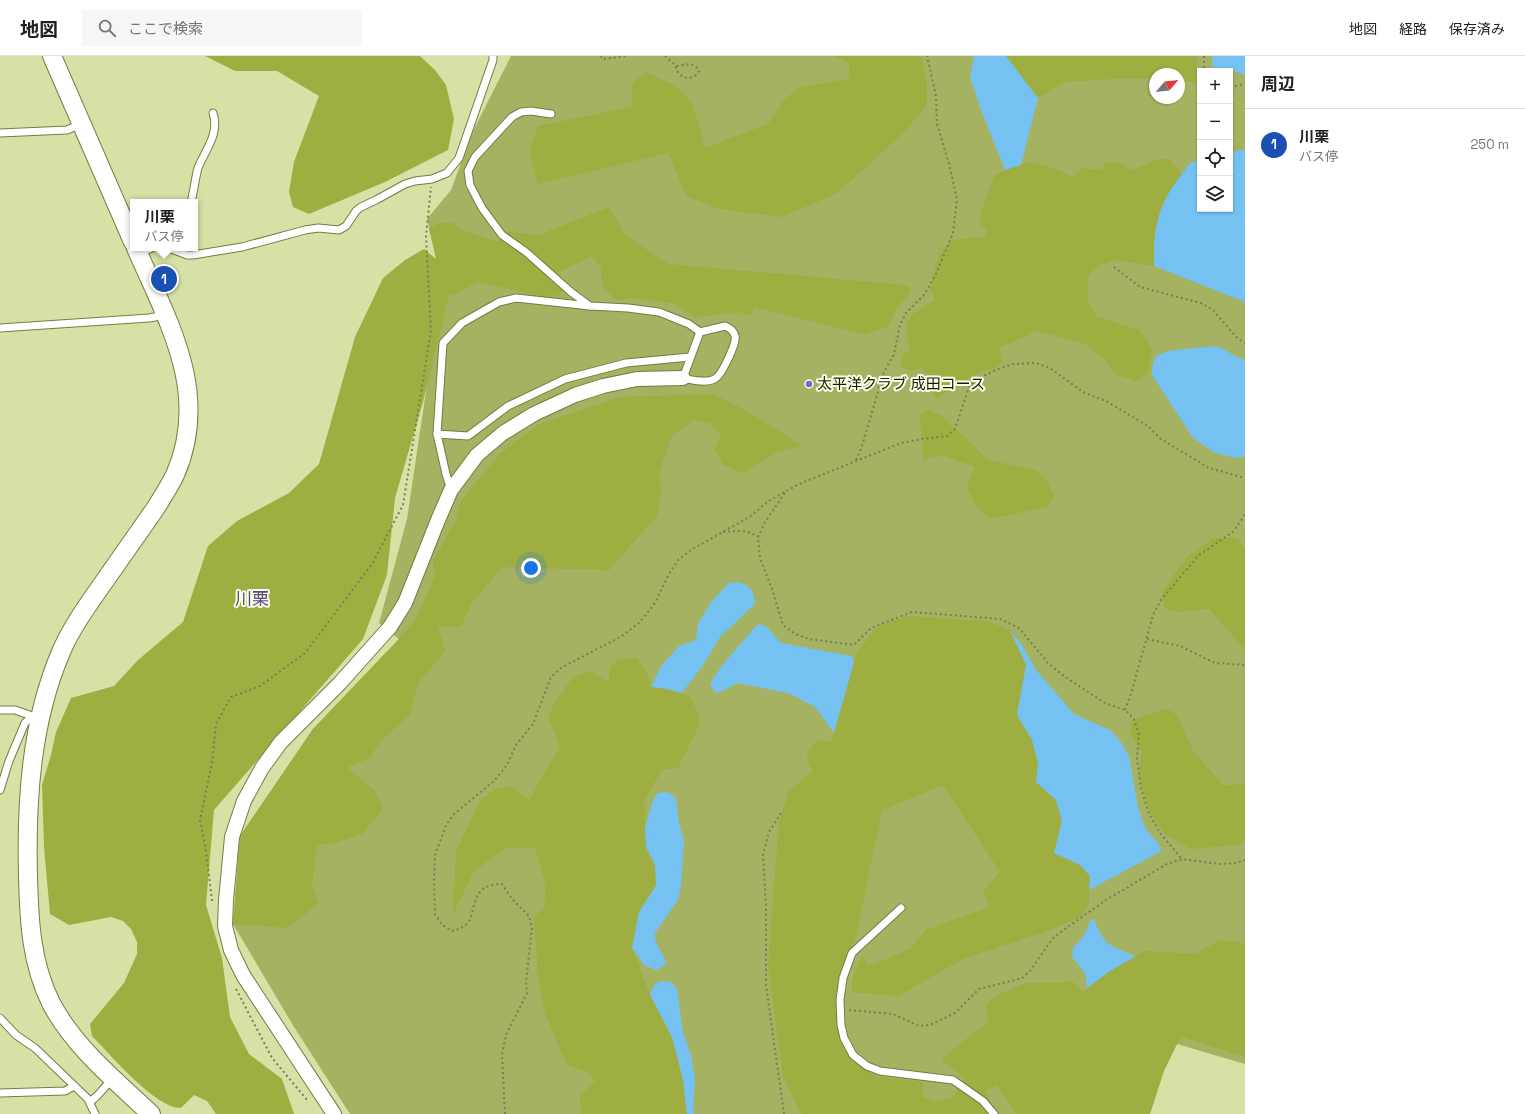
<!DOCTYPE html>
<html lang="ja">
<head>
<meta charset="utf-8">
<style>
  :root { --surface:#fff; --page:#f6f6f6; --text:#202124; --muted:#757577; --line:#e0e0e0; --accent:#b45309 }
  body { margin:0; font-family:"Space Grotesk","Noto Sans JP",sans-serif; background:var(--page); color:var(--text) }
  .controls { position:absolute; right:12px; top:12px; display:grid; overflow:hidden; border-radius:0px; box-shadow:0 1px 3px #0004 }
  .controls button { width:36px; height:36px; display:grid; place-items:center; padding:0; border:0; border-bottom:1px solid var(--line); background:var(--surface); color:var(--text); font:20px sans-serif }
  .compass { position:absolute; left:1149px; top:12px; width:36px; height:36px; border-radius:50%; background:var(--surface); box-shadow:0 1px 3px #0004; rotate:62deg }
  .you { position:absolute; left:531px; top:512px; width:14px; height:14px; margin:-10px; border:3px solid #fff; border-radius:50%; background:#1a73e8; box-shadow:0 0 0 6px #1a73e833 }
  .badge { display:grid; place-items:center; width:26px; height:26px; border-radius:50%; background:var(--accent); color:#fff; font-size:13px; font-weight:700 }
  .pin { position:absolute; translate:-50% -50%; border:2px solid #fff; box-shadow:0 1px 4px #0006 }
  .popup { position:absolute; left:130px; top:143px; width:68px; height:52px; box-sizing:border-box; display:grid; place-content:center; border-radius:0px; background:var(--surface); filter:drop-shadow(0 1px 3px #0005); font-size:13px; white-space:nowrap; color:var(--muted) }
  .popup b { font-size:15px; color:var(--text) }
  .popup::after { content:''; position:absolute; left:50%; top:100%; margin-left:-8px; border:8px solid transparent; border-top-color:var(--surface) }
  .list { margin:0; padding:0; list-style:none }
  h2 { display:flex; justify-content:space-between; align-items:center; height:52px; margin:0; padding:0 16px; font-size:17px }
  h2 small { font-size:13px; font-weight:400; color:var(--muted) }
  .list li { display:grid; grid-template-columns:26px 1fr auto; gap:12px; align-items:center; box-sizing:border-box; height:72px; padding:0 16px; border-top:1px solid var(--line) }
  .list b { display:block; font-size:15px; white-space:nowrap }
  .list p { margin:0; font-size:13px; white-space:nowrap; color:var(--muted) }
  .list em { font-size:13px; font-style:normal; color:var(--muted) }
  .icon { flex:none; width:22px; height:22px; fill:none; stroke:currentColor; stroke-width:2; stroke-linecap:round; stroke-linejoin:round }
  .map { position:relative; flex:none; width:1245px; height:1058px; overflow:hidden }
  header { display:flex; align-items:center; gap:24px; box-sizing:border-box; height:56px; padding:0 20px; background:var(--surface); border-bottom:1px solid var(--line) }
  header strong { font-size:19px }
  nav { display:flex; gap:22px; margin-inline-start:auto; font-size:14px }
  .search { width:280px; height:36px; background:var(--page); display:flex; align-items:center; gap:10px; box-sizing:border-box; padding:0 14px; border-radius:0px; color:var(--muted); font-size:15px }
  main { display:flex }
  aside { flex:1; background:var(--surface) }
  .map>svg:first-child { display:block }
</style>
</head>
<body>
<header>
<strong>地図</strong>
<div class="search"><svg class="icon" aria-label="search" viewBox="0 0 24 24"><circle cx="10" cy="10" r="6"/><path d="M15 15l6 6"/></svg>ここで検索</div>
<nav><a>地図</a><a>経路</a><a>保存済み</a></nav>
</header>
<main>
<div class="map">
<svg width="1245" height="1058" viewBox="0 0 1245 1058">
  <rect width="100%" height="100%" fill="#d6e2a5"/>
  <!-- green -->
  <path fill="#a4b261" fill-rule="evenodd" d="M511,0H1245V1008L1177,988L1059,1058H350L294,971L233,868L240,780L313,673L399,583L379,567L407,463L442,228L427,163L451,134L472,77ZM1200,15H1230V153H1200ZM1155,18H1179V42H1155Z"/>
  <!-- forest -->
  <g fill="#9eae40">
    <polygon points="205,0 420,0 435,14 446,29 454,63 448,94 385,126 309,158 293,151 289,136 294,106 319,40 277,15 235,15"/>
    <polygon points="832,0 921,0 927,25 927,49 901,79 836,138 781,161 720,153 687,141 668,97 538,128 529,95 538,70 632,51 633,27 646,16 676,30 693,48 705,92 768,68 784,44 800,31 849,23 849,6"/>
    <polygon points="1006,0 1197,0 1196,26 1179,25 1179,18 1155,18 1155,23 1126,22 1065,26 1038,42"/>
    <path d="M1162,102L1170,104L1182,119L1161,152L1154,184V210L1115,204L1100,209L1089,219L1087,244L1096,260L1139,274L1148,286L1152,296L1148,317L1136,325L1115,318L1105,304L1086,288L1037,275L999,292L1002,305C995,315 984,313 974,319C961,326 950,336 936,342L931,335L929,318L920,313L910,314L902,312V299L911,294C906,283 904,270 911,260C915,255 929,248 935,244L930,232L939,198L951,185L965,182H984L987,173L981,169L980,159L995,119C1004,115 1020,107 1031,107C1042,107 1062,115 1072,121L1083,112L1101,114L1105,106H1118L1131,114Z"/>
    <path d="M609,151L625,179L668,208L904,229L909,230L911,235L896,254L889,270L865,279L754,251L750,260L738,256L696,261L675,248L635,242L615,244L602,229L601,212L592,200L559,216L565,230L560,238L549,242L477,226L458,237L449,239L423,346L395,442L387,519L363,583L214,754L206,849L222,902L230,961L249,998L282,1023L294,1058H216L207,1045L194,1039L181,1052C155,1052 111,999 92,980L90,968L124,927L137,898V886L131,873L123,865L111,861L69,869L50,858L44,791L42,729L51,699L56,676L71,642L114,630L138,604L183,566L208,490L237,465L289,437L319,408L355,281L383,222L405,204L424,193L436,203L429,172L440,167H453L462,174L497,186L508,176L539,179Z"/>
    <polygon points="713,338 741,352 803,390 777,396 743,417 723,409 715,393 721,379 710,367 694,364 672,379 659,417 661,433 657,460 609,514 502,511 471,548 461,571 438,571 445,595 419,626 410,658 381,685 368,703 347,711 375,735 383,753 362,778 335,787 317,789 312,830 319,847 287,872 233,868 240,780 313,673 399,583 415,564 435,522 433,505 457,463 461,445 501,397 538,369 581,354 621,341"/>
    <polygon points="929,354 942,360 988,404 1035,414 1045,422 1054,439 1047,451 990,463 976,450 967,431 975,411 942,399 923,404 920,358"/>
    <polygon points="1214,482 1237,482 1245,493 1245,593 1209,553 1180,556 1165,553 1162,536 1188,500"/>
    <polygon points="906,560 987,565 1010,574 1026,609 1017,659 1032,684 1038,707 1036,726 1056,744 1062,765 1054,797 1080,809 1090,820 1089,847 1080,861 1045,876 963,903 898,940 852,936 852,924 862,899 867,908 875,908 910,893 926,874 989,851 983,835 1000,816 943,729 882,754 856,880 837,933 839,973 851,999 874,1020 923,1026 923,1041 934,1046 952,1042 965,1022 941,1003 989,965 985,950 997,939 1026,927 1073,926 1082,936 1110,915 1145,895 1196,898 1219,884 1243,887 1245,890 1245,1001 1181,980 1164,1015 1150,1058 1016,1058 997,1029 985,1035 996,1058 801,1058 783,1019 768,910 779,765 789,735 813,715 809,709 807,697 817,684 831,687 856,599 875,572"/>
    <polygon points="637,602 646,615 651,631 667,633 689,640 698,656 699,670 678,712 662,714 644,744 646,791 655,809 656,829 639,856 632,892 650,939 672,981 683,1024 687,1058 581,1058 580,1038 596,1026 589,1017 567,1009 545,957 538,919 534,861 544,852 546,830 535,792 506,792 474,815 453,858 456,795 481,744 495,733 511,730 529,744 560,691 548,661 554,648 573,621 590,615 609,627 610,611 619,603"/>
    <polygon points="1167,653 1177,659 1193,695 1224,730 1245,727 1245,783 1237,789 1191,793 1165,778 1150,757 1138,717 1142,696 1129,676 1133,664"/>
  </g>
  <!-- water -->
  <g fill="#75c1f1">
    <polygon points="974,0 1006,0 1038,42 1021,109 1005,114 981,54 970,21"/>
    <polygon points="1212,0 1245,0 1245,19 1234,15 1213,15"/>
    <path d="M1245,93V246L1154,210C1154,191 1154,170 1162,151C1168,135 1180,121 1190,107L1200,104V153H1230V97Z"/>
    <path d="M1218,290L1237,301L1245,304V401L1235,402L1213,396L1193,382L1152,319C1152,313 1153,305 1156,301C1163,292 1205,292 1218,290Z"/>
    <path d="M739,526C752,531 754,535 755,548L720,581L704,608L682,637L667,633L651,631L661,610L679,590L696,584L698,568L711,546L729,527Z"/>
    <polygon points="760,568 767,571 781,587 852,600 854,606 834,677 815,651 788,637 737,627 727,633 716,637 712,632 710,627 724,607 755,571"/>
    <polygon points="1010,574 1022,589 1036,614 1074,658 1110,674 1121,686 1129,700 1138,751 1145,772 1161,791 1160,796 1089,834 1090,820 1080,809 1054,797 1062,765 1056,744 1036,726 1038,707 1032,684 1017,659 1026,609"/>
    <polygon points="668,736 676,742 679,767 684,785 681,830 678,844 655,877 655,884 666,906 664,910 656,914 644,909 632,892 639,856 656,829 655,809 646,791 645,772 653,744 658,737"/>
    <path d="M1094,863C1103,889 1112,891 1136,900L1110,915L1086,933C1089,918 1081,912 1072,901L1073,892L1084,880L1090,865Z"/>
    <polygon points="661,925 671,926 677,933 683,976 691,999 695,1024 693,1054 694,1058 687,1058 683,1024 672,981 650,939 654,929"/>
  </g>
  <g fill="none" stroke-linecap="round" stroke-linejoin="round">
    <!-- service casing -->
    <g stroke="#737d44" stroke-width="9">
      <g id="service">
        <polyline points="551,58 531,55 521,56 512,61 475,101 468,115 470,129 482,152 502,179 526,196 571,236 590,250 628,252 659,256 689,268 700,276"/>
        <polyline points="0,77 67,74 81,68"/>
        <path d="M191,146C194,135 195,123 198,112C205,94 220,78 213,57"/>
        <polyline points="169,192 187,199 193,199 242,191 305,174 318,172 339,174 346,170 356,155 361,151 376,144 405,128 415,125 432,123 447,117 459,102 493,4 493,0"/>
        <polyline points="139,197 152,192"/>
        <path d="M725,270C730,272 734,275 735,280C737,287 722,318 716,322C708,328 692,324 683,322L700,276Z"/>
        <polyline points="0,272 149,262 155,261 163,257"/>
        <polyline points="437,378 468,380 508,350 565,323 626,307 690,301"/>
        <polyline points="451,434 446,418 437,378 443,287 462,267 499,246 516,242 590,250"/>
        <polyline points="0,654 15,654 38,662"/>
        <polyline points="0,734 9,705 25,667 29,663 40,662"/>
        <polyline points="901,852 852,897 843,922 840,944 841,969 844,982 853,999 867,1010 880,1015 953,1024 983,1045 994,1058"/>
        <polyline points="0,962 16,979 35,992 88,1043 95,1058"/>
        <polyline points="0,1037 65,1035 74,1030"/>
        <polyline points="90,1046 97,1040 113,1022"/>
      </g>
    </g>
    <!-- minor casing -->
    <g stroke="#737d44" stroke-width="16">
      <polyline id="minor" points="334,1058 243,919 231,894 225,870 226,844 232,781 244,745 262,712 281,686 340,627 390,571 405,547 438,464 451,434 477,399 503,377 534,358 575,339 603,330 637,323 683,322"/>
    </g>
    <!-- tertiary casing -->
    <g stroke="#737d44" stroke-width="20">
      <g id="tertiary">
        <polyline points="52,0 133,186"/>
        <path d="M136,192C168,266 211,337 175,419C169,431 162,442 155,453C139,476 122,500 106,523C90,546 72,570 61,596C31,666 26,745 28,820C29,864 31,907 51,947C74,991 115,1024 151,1058"/>
      </g>
    </g>
    <!-- path -->
    <g stroke="#777f55" stroke-width="2" stroke-dasharray="2 3" stroke-linecap="butt">
      <polyline points="601,0 602,3 628,0"/>
      <path d="M665,0C668,3 672,6 675,9C676,11 676,14 677,15C683,24 694,24 699,15C694,5 685,9 676,10"/>
      <polyline points="1204,0 1204,15"/>
      <polyline points="1230,31 1245,28"/>
      <polyline points="1114,211 1140,231 1201,247 1213,254 1238,283 1245,287"/>
      <polyline points="856,404 861,393 884,316 894,298 900,269 906,257 924,239 936,218 953,177 957,143 949,108 937,68 936,40 927,0"/>
      <polyline points="785,437 765,466 758,481 760,502 772,533 783,569 795,578 809,583 854,589 871,572 912,556 1000,563 1019,572 1048,607 1065,621 1105,647 1125,654 1134,663 1139,679 1137,702 1141,732 1149,758 1160,777 1182,803"/>
      <path d="M723,476C736,475 747,473 758,481"/>
      <polyline points="1147,583 1180,590 1215,607 1245,609"/>
      <polyline points="1125,654 1131,638 1153,559 1161,544 1198,500 1234,475 1245,458"/>
      <polyline points="781,757 769,776 763,798 766,851 766,929 784,1058"/>
      <polyline points="212,845 206,795 200,764 212,707 216,668 231,641 260,630 305,597 372,508 403,449 431,274 426,180 431,131"/>
      <polyline points="236,933 272,1002 308,1045"/>
      <polyline points="849,954 893,958 919,970 930,969 955,957 979,933 1022,922 1030,915 1053,882 1069,870 1106,844 1167,808 1182,803 1219,808 1236,807 1245,804"/>
      <path d="M505,1058L502,998L506,979L527,937L526,926L532,872L529,860L512,843L502,828C483,828 477,836 473,853C472,857 471,862 469,865C465,871 459,873 453,875L442,869L435,858L434,825L435,799L446,769L454,758L494,725L507,709L516,689L533,668L551,621L561,612L622,580L640,566L655,547L668,520L678,504L691,494L751,460L767,446L799,428L901,387L922,383L947,380L955,373L969,331L976,324L993,315L1013,308L1036,307L1050,312L1083,336L1108,346L1148,370L1161,383L1209,412L1245,422"/>
    </g>
    <!-- service -->
    <use href="#service" stroke="#fff" stroke-width="7"/>
    <!-- minor -->
    <use href="#minor" stroke="#fff" stroke-width="14"/>
    <!-- tertiary -->
    <use href="#tertiary" stroke="#fff" stroke-width="18"/>
  </g>
  <!-- markers -->
  <circle fill="#895dd6" stroke="#f9fee6" stroke-width="1.5" cx="809" cy="328" r="4"/>
  <g text-anchor="middle" stroke-width="4" stroke-linejoin="round" paint-order="stroke">
    <!-- poi labels -->
    <g font-size="15" fill="#181c05" stroke="#f9fee6" text-anchor="start">
      <text x="817" y="333">太平洋クラブ 成田コース</text>
    </g>
    <!-- quarter labels -->
    <g font-size="17" fill="#5b4785" stroke="#f9fee6">
      <text x="252" y="549">川栗</text>
    </g>
  </g>
</svg>
<div class="controls">
<button>+</button>
<button>−</button>
<button><svg class="icon" aria-label="locate" viewBox="0 0 24 24"><circle cx="12" cy="12" r="6"/><path d="M12 2v4M12 18v4M2 12h4M18 12h4"/></svg></button>
<button><svg class="icon" aria-label="layers" viewBox="0 0 24 24"><path d="M12 4l9 5-9 5-9-5zM3 14l9 5 9-5"/></svg></button>
</div>
<svg class="compass" viewBox="-18 -18 36 36"><path d="M0-13l5 13h-10z" fill="#e53935"/><path d="M0 13l5-13h-10z" fill="#757577"/></svg>
<div class="you"></div>
<div class="pin badge" style="left:164px;top:223px;background:#1a4fb4">1</div>
<div class="popup"><b>川栗</b>バス停</div>
</div>
<aside>
<h2>周辺<small></small></h2>
<ul class="list">
<li><span class="badge" style="background:#1a4fb4">1</span><div><b>川栗</b><p>バス停</p></div><em>250 m</em></li>
</ul>
</aside>
</main>
</body>
</html>
